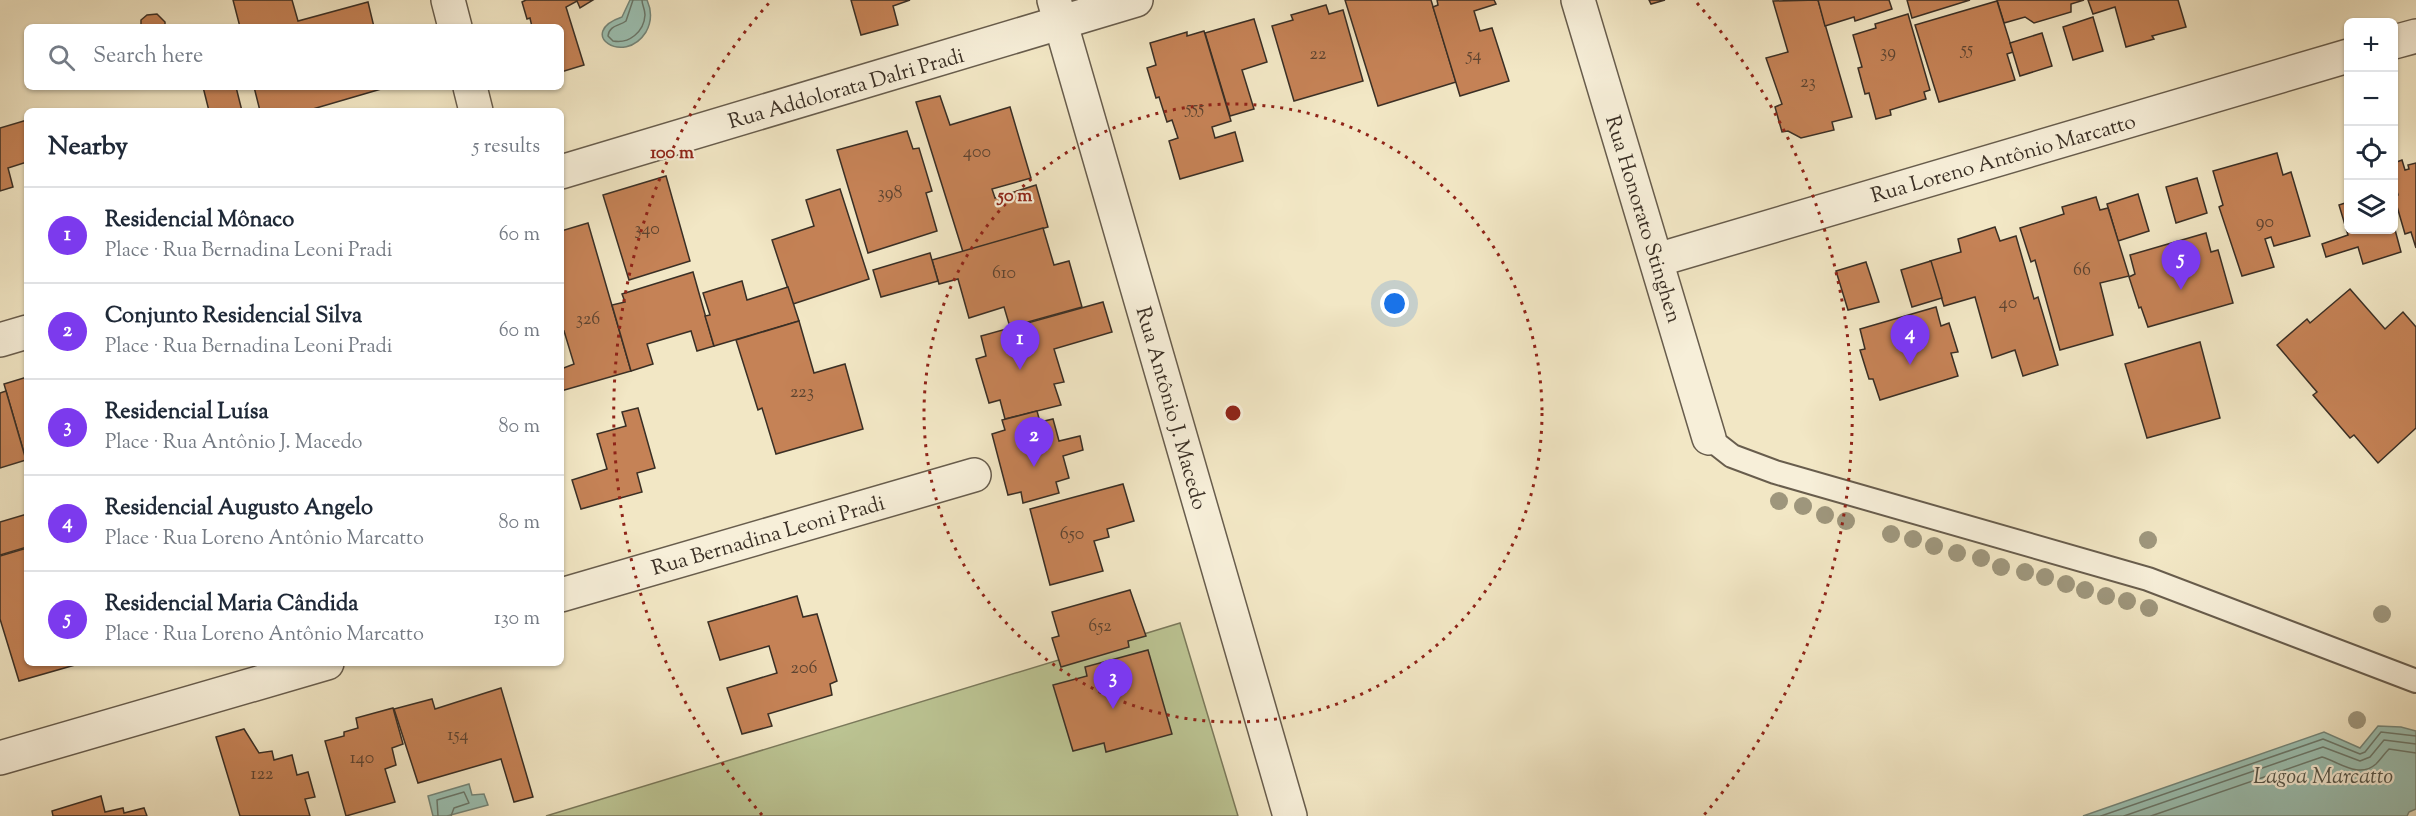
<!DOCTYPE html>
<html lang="en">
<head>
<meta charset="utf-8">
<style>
  :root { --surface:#fff; --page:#f2f2f3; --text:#1f2937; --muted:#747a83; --line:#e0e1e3; --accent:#7c3aed }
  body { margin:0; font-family:"Sorts Mill Goudy",serif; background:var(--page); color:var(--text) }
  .controls { position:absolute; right:18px; top:18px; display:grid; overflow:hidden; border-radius:9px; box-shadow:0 2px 4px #0004 }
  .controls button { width:54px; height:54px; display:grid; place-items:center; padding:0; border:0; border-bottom:2px solid var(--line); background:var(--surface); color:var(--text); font:30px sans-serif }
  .you { position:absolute; left:1395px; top:304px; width:21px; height:21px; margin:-15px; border:4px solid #fff; border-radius:50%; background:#1a73e8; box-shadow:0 0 0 9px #1a73e833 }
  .badge { display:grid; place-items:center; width:39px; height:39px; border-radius:50%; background:var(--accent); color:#fff; font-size:20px; font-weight:700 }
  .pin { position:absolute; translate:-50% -50px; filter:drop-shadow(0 2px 3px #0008) }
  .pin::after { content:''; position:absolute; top:32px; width:21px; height:18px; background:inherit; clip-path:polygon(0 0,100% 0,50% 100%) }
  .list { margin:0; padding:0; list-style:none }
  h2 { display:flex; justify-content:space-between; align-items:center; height:78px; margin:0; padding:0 24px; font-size:26px }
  h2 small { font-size:20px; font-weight:400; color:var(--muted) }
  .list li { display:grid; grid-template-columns:39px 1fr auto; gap:18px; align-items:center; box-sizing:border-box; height:96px; padding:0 24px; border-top:2px solid var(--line) }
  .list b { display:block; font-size:22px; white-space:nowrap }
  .list p { margin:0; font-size:20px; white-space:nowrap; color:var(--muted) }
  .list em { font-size:20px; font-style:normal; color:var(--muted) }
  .icon { flex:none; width:33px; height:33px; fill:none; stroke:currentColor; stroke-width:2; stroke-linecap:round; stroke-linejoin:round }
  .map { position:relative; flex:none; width:2416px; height:816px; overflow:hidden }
  .search { position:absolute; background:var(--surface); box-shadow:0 2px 4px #0004; left:24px; top:24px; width:540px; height:66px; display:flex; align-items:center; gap:15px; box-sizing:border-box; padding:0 21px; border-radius:9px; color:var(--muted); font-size:22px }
  .panel { position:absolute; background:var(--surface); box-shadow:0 2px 4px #0004; left:24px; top:108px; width:540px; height:558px; border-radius:9px }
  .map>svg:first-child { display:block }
</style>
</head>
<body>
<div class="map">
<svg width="2416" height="816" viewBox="0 0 2416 816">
  <rect width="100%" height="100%" fill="#f2e7c5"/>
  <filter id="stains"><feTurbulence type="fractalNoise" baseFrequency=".00333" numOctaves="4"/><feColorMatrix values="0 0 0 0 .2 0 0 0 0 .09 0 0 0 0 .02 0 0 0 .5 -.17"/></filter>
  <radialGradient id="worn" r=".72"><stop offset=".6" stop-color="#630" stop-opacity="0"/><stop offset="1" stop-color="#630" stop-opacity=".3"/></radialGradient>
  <!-- green -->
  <polygon fill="#bcc594" stroke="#7b7a5c" stroke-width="1.5" points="1180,623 1238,816 546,816"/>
  <!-- water -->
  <g fill="#9bc0b2" stroke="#74867a" stroke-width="1.5">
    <path d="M630,0H647C652,11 652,21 646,32C624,67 575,33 622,17Z"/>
    <polygon points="2378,726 2401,727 2416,731 2416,809 2409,812 2407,816 2083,816 2324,732 2360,748"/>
    <polygon points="469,784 472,795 484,794 488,805 447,816 433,816 428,796"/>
  </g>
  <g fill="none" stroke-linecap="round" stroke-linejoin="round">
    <!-- shore -->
    <g stroke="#6a786c" stroke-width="1.5">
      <path d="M633,0L626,21C620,26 609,25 608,36L613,41C629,44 644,32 645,15C645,9 642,5 642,0"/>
      <polyline points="438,816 437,800 464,792 469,803 454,808 451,816"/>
      <polyline points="2101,816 2323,739 2360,754 2365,752 2381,732 2416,736"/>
      <polyline points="2124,816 2323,747 2360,761 2370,757 2384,740 2416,744"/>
      <path d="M2151,816L2322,757C2339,762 2359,779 2376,764C2381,759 2384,754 2389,749L2416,753"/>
    </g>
  </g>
  <!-- building -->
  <g fill="#c58256" stroke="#3a2f25" stroke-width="1.5">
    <polygon points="233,0 292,0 298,21 368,2 374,27 240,27"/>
    <polygon points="526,0 593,0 580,8 577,1 566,7 584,65 561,72 561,27 532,27 530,18 527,19 522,2"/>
    <polygon points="851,0 910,0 893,6 898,25 861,35"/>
    <polygon points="1345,0 1431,0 1456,82 1378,106"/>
    <polygon points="1437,0 1494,0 1496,4 1474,11 1480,31 1492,28 1509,81 1460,96 1433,7 1438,5"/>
    <polygon points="1649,0 1665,0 1651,4"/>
    <polygon points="1818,0 1852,117 1832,122 1834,130 1801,138 1788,131 1782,132 1775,107 1782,104 1766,58 1788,52 1773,1"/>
    <polygon points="1818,0 1889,0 1892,9 1855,21 1854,17 1825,26"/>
    <polygon points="1907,0 1970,0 1912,18"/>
    <polygon points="2084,0 2071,4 2071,12 2034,23 2025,17 2004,23 1997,0"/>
    <polygon points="2088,0 2178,0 2186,27 2152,36 2154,39 2126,47 2115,7 2093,14"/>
    <polygon points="1997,1 2013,52 2007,54 2015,80 1939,102 1915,25"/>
    <polygon points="1326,5 1329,14 1343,10 1363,81 1294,101 1272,26 1293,20 1291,15"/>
    <polygon points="157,14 165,22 165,27 141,27 141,20 147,15"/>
    <polygon points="1908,14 1930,90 1924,92 1926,99 1890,110 1891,115 1876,119 1869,93 1865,94 1858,68 1862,67 1853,35 1876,28 1875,24"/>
    <polygon points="2093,17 2103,51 2073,60 2063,27"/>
    <polygon points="1254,19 1267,62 1242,70 1254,109 1230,116 1205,33"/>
    <polygon points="1204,31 1231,121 1212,127 1215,138 1235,132 1243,161 1180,179 1169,141 1178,138 1172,120 1167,122 1159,97 1156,98 1147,68 1156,65 1150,43 1187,32 1187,36"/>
    <polygon points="2042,33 2052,66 2020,76 2010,43"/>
    <polygon points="203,87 236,87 242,111 209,111"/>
    <polygon points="254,87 388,87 306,111 260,111"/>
    <polygon points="940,96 950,125 1010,107 1031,178 992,189 995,198 1036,185 1048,227 963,252 916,102"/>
    <polygon points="27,120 27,162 8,168 13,187 0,191 0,128"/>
    <polygon points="907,131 913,149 919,148 932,191 926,193 937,231 868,253 837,150"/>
    <polygon points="2277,153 2283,175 2291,172 2310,236 2274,246 2271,237 2265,239 2274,267 2242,276 2219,207 2223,205 2213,171"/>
    <polygon points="2402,160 2405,170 2409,169 2408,165 2416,163 2416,248 2411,232 2405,234 2394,196 2398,195 2394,180 2394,163"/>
    <polygon points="666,176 690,261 629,280 603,195"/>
    <polygon points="2197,178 2207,213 2176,223 2166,187"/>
    <polygon points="840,189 869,279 793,304 772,240 814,226 806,200"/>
    <polygon points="2138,194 2149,231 2118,241 2107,204"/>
    <polygon points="2096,197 2100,210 2108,208 2129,276 2100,283 2113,335 2060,350 2035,260 2031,262 2020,228 2064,214 2062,207"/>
    <polygon points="2348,202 2348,230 2394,230 2394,226 2401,252 2363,264 2358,247 2326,257 2322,244 2348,235 2339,205"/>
    <polygon points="588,223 631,371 561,391 561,369 574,364 564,331 561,332 561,231"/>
    <polygon points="1995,227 2000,241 2016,236 2034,299 2038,297 2058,365 2023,376 2015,350 1992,358 1975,297 1944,306 1930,261 1961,252 1958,239"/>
    <polygon points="1043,228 1054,265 1069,261 1082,307 1010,327 1004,307 969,318 958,279 939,284 932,260"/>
    <polygon points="2206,233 2211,252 2218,250 2233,303 2148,327 2141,307 2139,308 2129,277 2135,274 2130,255"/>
    <polygon points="930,253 938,281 881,297 873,270"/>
    <polygon points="1931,261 1942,298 1912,307 1901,270"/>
    <polygon points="1866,262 1879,302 1848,310 1836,271"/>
    <polygon points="693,272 714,346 697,351 691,331 647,344 653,364 631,371 612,305 625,302 622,294"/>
    <polygon points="742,281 747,300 788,287 799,321 714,346 705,316 710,315 703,293"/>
    <polygon points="2350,289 2385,329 2403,312 2416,327 2416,428 2378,463 2354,435 2350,438 2313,395 2317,392 2277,345 2307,319 2310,323"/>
    <polygon points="1103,302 1112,332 1054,349 1064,382 1054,384 1061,405 1005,419 1000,400 989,403 976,359 986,356 981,336"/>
    <polygon points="1936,307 1941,326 1949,323 1958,352 1951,353 1958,376 1880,400 1873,379 1869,379 1860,350 1865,349 1860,329"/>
    <polygon points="799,321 814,373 845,364 863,429 776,454 762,408 758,410 736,340"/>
    <polygon points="2200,342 2220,418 2147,438 2125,364"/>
    <polygon points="27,377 27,463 4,384"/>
    <polygon points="6,391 26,460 0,468 0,393"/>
    <polygon points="638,408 655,468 637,473 642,492 581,509 572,480 607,469 597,434 626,426 622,412"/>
    <polygon points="1037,411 1040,422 1053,419 1059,441 1080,436 1083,450 1063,456 1069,478 1056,482 1059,493 1023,503 1021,492 1008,495 992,434 1005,430 1002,420"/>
    <polygon points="1123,484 1134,521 1107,529 1109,537 1094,541 1103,571 1050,585 1030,509"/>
    <polygon points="27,514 27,547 0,555 0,522"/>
    <polygon points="27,548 27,583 25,583 27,591 27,663 82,663 19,681 0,619 0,556"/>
    <polygon points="1130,590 1146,636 1128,641 1129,647 1061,667 1052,638 1059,636 1052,612"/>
    <polygon points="797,596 803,617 817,614 837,681 830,684 832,695 768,714 772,726 742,734 727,688 777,673 769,646 720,660 708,622"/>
    <polygon points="1148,650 1172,734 1106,752 1104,743 1073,751 1053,685 1087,676 1085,667"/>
    <polygon points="501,688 533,797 514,802 501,759 418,783 394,709 432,699 435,709"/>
    <polygon points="393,708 403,744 392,748 396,765 385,769 395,802 346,816 325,741 344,736 344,732 358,728 356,718"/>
    <polygon points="244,729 259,753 272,751 274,760 292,755 297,775 308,772 315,797 305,799 310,816 240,816 216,737"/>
    <polygon points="101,796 105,812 123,808 124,813 144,808 147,816 53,816 52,811"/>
  </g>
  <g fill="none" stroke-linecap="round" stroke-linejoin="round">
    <!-- service casing -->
    <g stroke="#685d4d" stroke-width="26">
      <polyline id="service" points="1709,438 1732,456 1775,472 2148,579 2416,681"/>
    </g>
    <!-- minor casing -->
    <g stroke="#685d4d" stroke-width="36">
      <g id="minor">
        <polyline points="448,0 455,27"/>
        <polyline points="1054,0 1290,816"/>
        <polyline points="1578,0 1709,438"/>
        <polyline points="2394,42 2416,36"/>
        <polyline points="470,87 476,111"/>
        <polyline points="561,172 1136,0"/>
        <polyline points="1657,260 2348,56"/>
        <polyline points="0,340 27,332"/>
        <polyline points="561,595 974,475"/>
        <polyline points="0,758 327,663"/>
      </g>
    </g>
    <!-- service -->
    <use href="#service" stroke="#f7efd9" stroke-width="22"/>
    <!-- minor -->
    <use href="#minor" stroke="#f7efd9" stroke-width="33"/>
  </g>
  <!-- trees -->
  <g fill="#9e967c">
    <circle cx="1779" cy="501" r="9"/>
    <circle cx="1803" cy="506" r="9"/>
    <circle cx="1825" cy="515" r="9"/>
    <circle cx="1846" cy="521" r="9"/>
    <circle cx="1891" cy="534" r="9"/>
    <circle cx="1913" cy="539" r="9"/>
    <circle cx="2148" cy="540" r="9"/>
    <circle cx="1934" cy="546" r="9"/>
    <circle cx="1957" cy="553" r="9"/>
    <circle cx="1981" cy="558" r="9"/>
    <circle cx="2001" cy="567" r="9"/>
    <circle cx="2025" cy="572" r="9"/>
    <circle cx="2045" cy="577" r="9"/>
    <circle cx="2066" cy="584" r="9"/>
    <circle cx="2085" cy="590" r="9"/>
    <circle cx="2106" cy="596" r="9"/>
    <circle cx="2127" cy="601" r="9"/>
    <circle cx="2149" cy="608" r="9"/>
    <circle cx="2382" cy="614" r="9"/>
    <circle cx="2357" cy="720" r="9"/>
  </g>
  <!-- distance rings -->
  <g fill="none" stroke="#8f2418" stroke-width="3" stroke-dasharray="3 6">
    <circle cx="1233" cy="413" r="309"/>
    <path d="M762 815A619 619 0 0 1 769 3M1697 3A619 619 0 0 1 1704 815"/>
  </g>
  <g text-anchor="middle" stroke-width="4.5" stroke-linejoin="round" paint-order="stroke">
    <!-- number labels -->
    <g font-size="18" fill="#5d4431">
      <text x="1967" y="54">55</text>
      <text x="1888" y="57">39</text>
      <text x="1318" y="59">22</text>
      <text x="1474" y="60">54</text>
      <text x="1808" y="87">23</text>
      <text x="1195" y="113">555</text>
      <text x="977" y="157">400</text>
      <text x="890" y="198">398</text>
      <text x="2265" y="227">90</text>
      <text x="647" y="234">340</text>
      <text x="2082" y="275">66</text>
      <text x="1004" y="278">610</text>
      <text x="2008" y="308">40</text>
      <text x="588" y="324">326</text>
      <text x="802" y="397">223</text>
      <text x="1072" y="539">650</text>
      <text x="1100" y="631">652</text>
      <text x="804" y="673">206</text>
      <text x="458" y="740">154</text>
      <text x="362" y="763">140</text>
      <text x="262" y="779">122</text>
    </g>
    <!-- street labels -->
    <g font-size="21" fill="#3a2f25" stroke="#f7efd9">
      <text transform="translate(846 88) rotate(-16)" y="7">Rua Addolorata Dalri Pradi</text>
      <text transform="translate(2003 158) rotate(-16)" y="7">Rua Loreno Antônio Marcatto</text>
      <text transform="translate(1644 219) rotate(73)" y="7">Rua Honorato Stinghen</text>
      <text transform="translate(1172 408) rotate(74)" y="7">Rua Antônio J. Macedo</text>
      <text transform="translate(768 535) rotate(-16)" y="7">Rua Bernadina Leoni Pradi</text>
    </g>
    <!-- water labels -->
    <g font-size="22" font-style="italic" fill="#525348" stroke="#f7efd9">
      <text x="2323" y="783">Lagoa Marcatto</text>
    </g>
  </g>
  <circle cx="1233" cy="413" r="9" fill="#8f2418" stroke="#f7efd9" stroke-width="3"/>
  <g font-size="18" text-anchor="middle" font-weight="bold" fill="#8f2418" stroke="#f7efd9" stroke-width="4.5" stroke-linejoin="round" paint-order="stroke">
    <text x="672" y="158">100 m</text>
    <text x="1015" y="201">50 m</text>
  </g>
  <rect width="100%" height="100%" filter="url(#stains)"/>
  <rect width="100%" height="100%" fill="url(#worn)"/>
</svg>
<div class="controls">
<button>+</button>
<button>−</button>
<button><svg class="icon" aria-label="locate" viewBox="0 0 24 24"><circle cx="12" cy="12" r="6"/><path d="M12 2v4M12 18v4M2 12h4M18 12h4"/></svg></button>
<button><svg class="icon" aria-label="layers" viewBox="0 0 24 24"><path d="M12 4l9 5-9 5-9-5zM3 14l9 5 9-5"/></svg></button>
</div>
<div class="you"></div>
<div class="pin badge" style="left:1020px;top:370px">1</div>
<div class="pin badge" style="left:1034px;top:467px">2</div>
<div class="pin badge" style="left:1113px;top:709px">3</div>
<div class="pin badge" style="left:1910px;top:365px">4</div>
<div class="pin badge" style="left:2181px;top:290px">5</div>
<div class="search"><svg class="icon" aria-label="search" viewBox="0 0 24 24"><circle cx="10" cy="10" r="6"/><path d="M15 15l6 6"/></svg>Search here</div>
<section class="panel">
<h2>Nearby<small>5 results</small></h2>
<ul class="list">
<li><span class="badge">1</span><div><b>Residencial Mônaco</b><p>Place · Rua Bernadina Leoni Pradi</p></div><em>60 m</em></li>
<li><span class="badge">2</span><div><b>Conjunto Residencial Silva</b><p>Place · Rua Bernadina Leoni Pradi</p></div><em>60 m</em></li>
<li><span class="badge">3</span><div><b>Residencial Luísa</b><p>Place · Rua Antônio J. Macedo</p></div><em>80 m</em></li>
<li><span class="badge">4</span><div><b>Residencial Augusto Angelo</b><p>Place · Rua Loreno Antônio Marcatto</p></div><em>80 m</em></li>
<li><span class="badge">5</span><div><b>Residencial Maria Cândida</b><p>Place · Rua Loreno Antônio Marcatto</p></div><em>130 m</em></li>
</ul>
</section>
</div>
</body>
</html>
